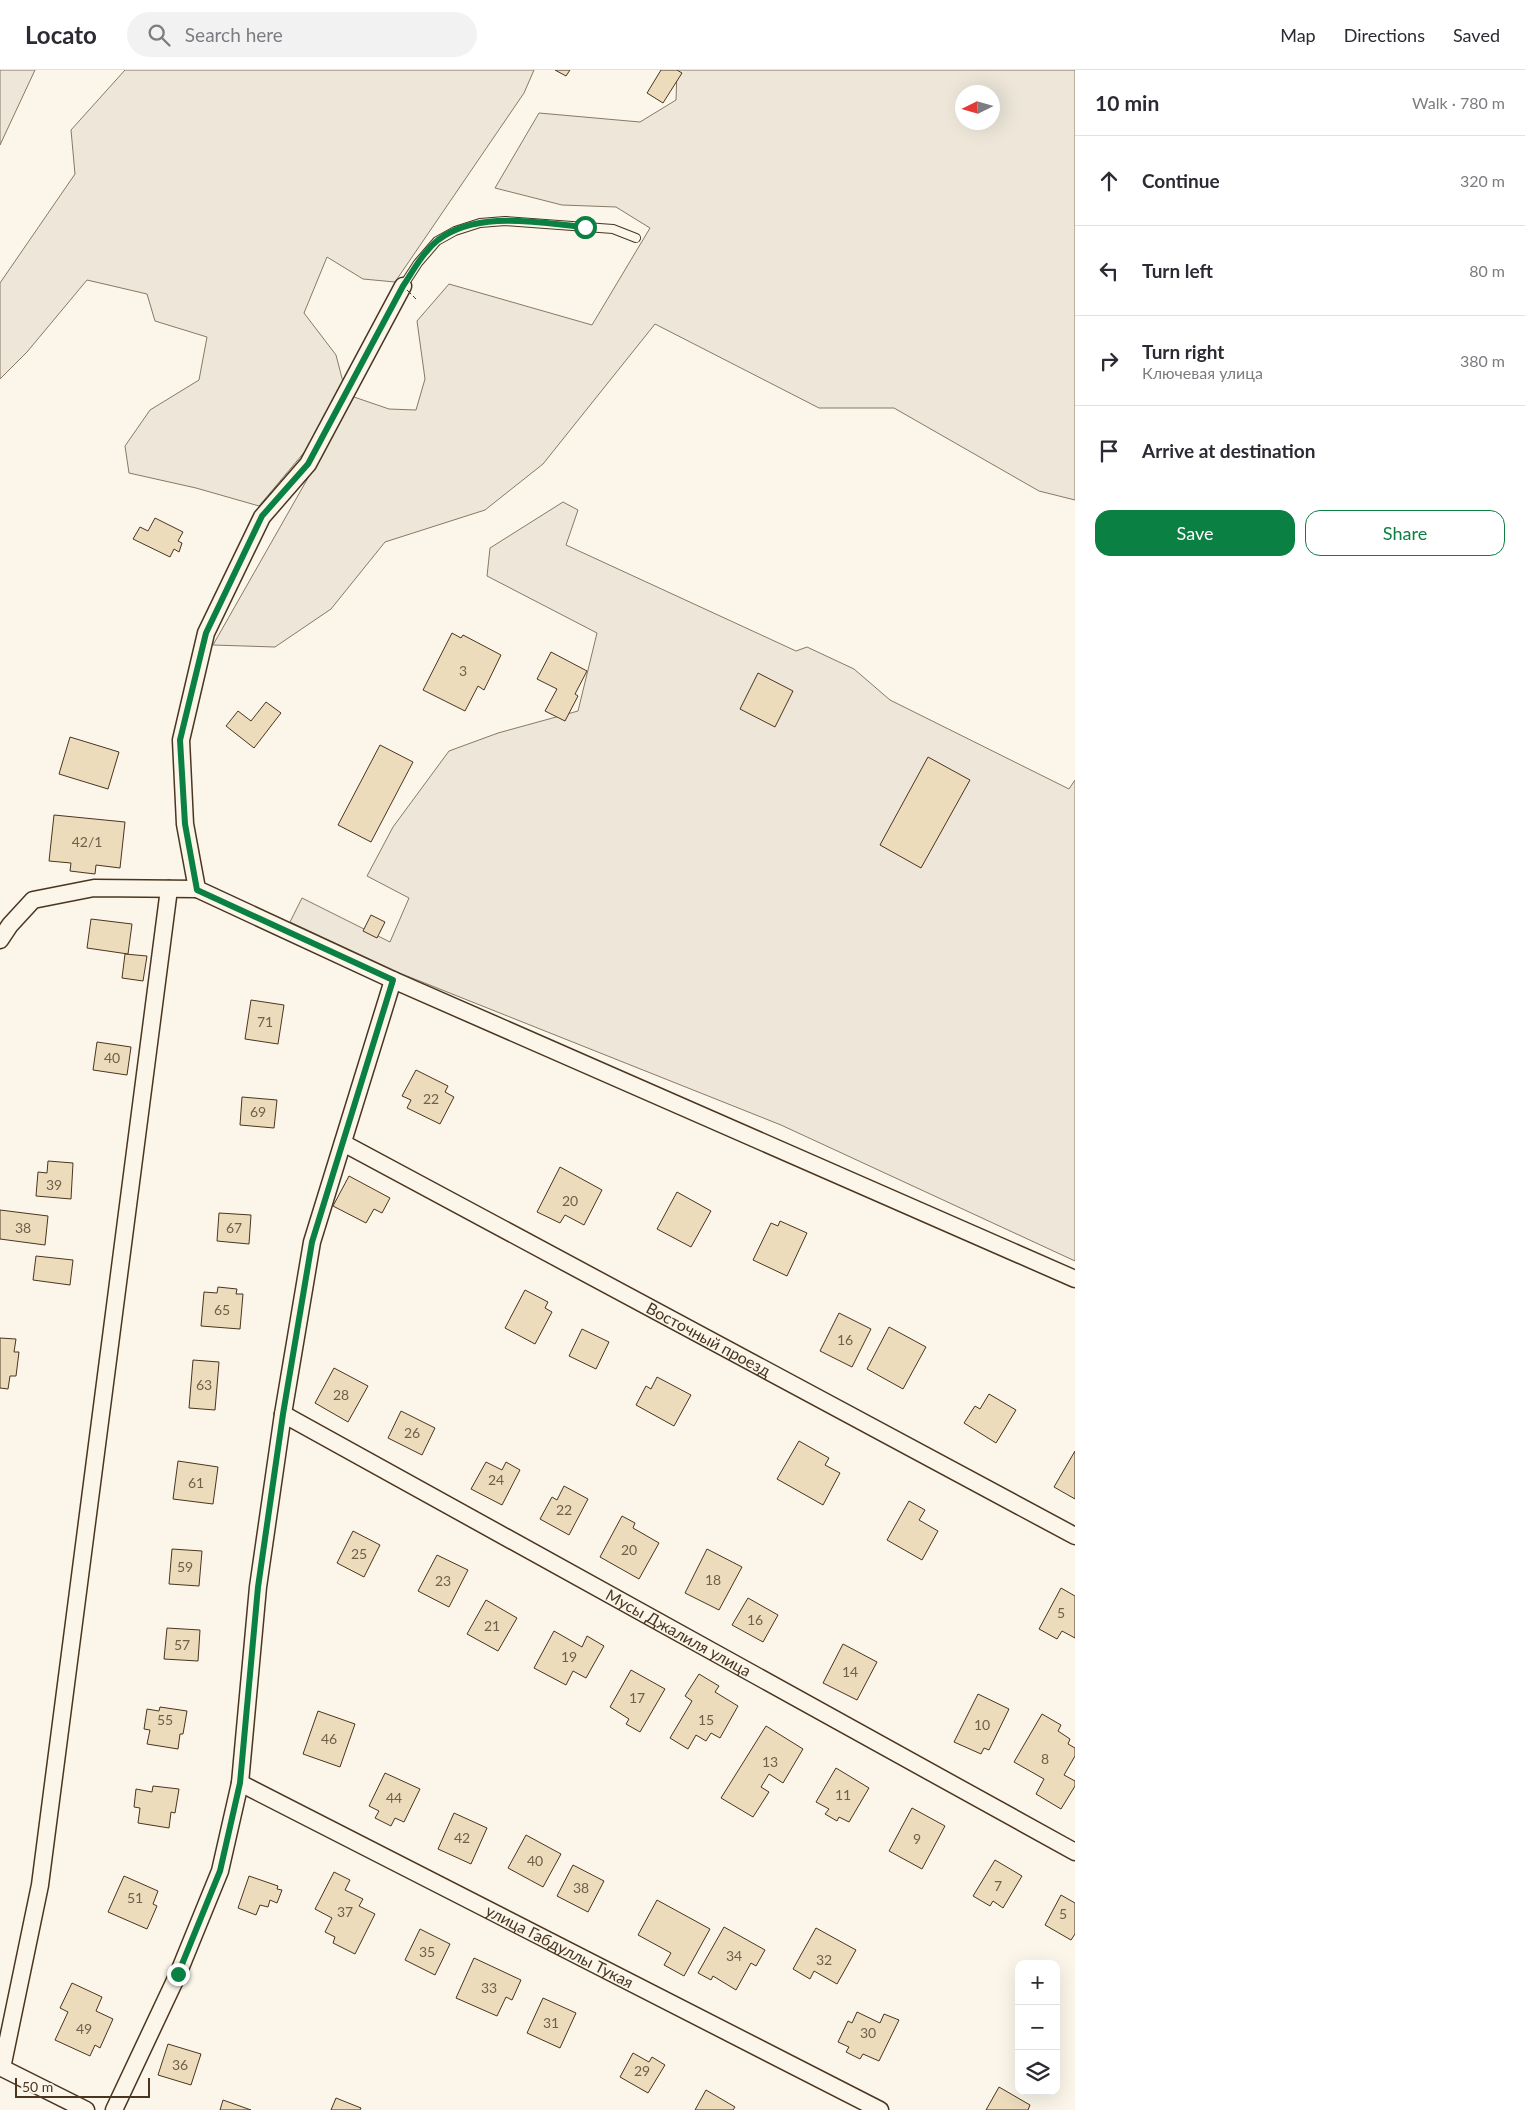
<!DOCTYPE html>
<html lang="en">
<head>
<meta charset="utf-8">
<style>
  :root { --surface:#fff; --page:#f2f2f3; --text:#2b2b33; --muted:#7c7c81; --line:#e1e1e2; --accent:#0b8043 }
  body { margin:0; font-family:Lato,sans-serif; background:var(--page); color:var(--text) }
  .controls { position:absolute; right:15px; bottom:15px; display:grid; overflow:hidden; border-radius:10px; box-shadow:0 5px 20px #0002 }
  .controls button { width:45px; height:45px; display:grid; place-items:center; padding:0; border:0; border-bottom:1px solid var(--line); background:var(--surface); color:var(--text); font:25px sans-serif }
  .compass { position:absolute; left:955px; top:15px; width:45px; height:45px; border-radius:50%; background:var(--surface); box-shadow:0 5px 20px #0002; rotate:265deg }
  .scale { position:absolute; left:15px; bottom:12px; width:135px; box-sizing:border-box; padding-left:5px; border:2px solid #4a3520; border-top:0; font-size:14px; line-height:18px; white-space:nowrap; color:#4a3520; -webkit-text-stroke:4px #fbf6e9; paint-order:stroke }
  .stop { position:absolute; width:15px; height:15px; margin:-11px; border:4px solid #0b8043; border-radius:50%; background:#fff }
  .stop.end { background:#0b8043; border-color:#fff; box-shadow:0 1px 5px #0008 }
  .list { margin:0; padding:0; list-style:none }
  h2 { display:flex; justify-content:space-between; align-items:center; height:65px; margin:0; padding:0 20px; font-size:21px }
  h2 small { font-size:16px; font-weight:400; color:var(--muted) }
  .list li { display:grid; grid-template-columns:32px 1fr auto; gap:15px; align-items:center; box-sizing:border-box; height:90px; padding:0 20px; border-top:1px solid var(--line) }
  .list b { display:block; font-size:19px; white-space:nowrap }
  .list p { margin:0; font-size:16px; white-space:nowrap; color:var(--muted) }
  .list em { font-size:16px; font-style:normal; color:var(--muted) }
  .actions { display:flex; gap:10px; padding:15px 20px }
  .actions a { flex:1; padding:11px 0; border:1px solid var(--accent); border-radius:15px; text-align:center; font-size:18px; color:var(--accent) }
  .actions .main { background:var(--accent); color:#fff }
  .icon { flex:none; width:28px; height:28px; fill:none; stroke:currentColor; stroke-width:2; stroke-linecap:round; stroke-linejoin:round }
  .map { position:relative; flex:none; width:1075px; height:2040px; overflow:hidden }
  header { display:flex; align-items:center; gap:30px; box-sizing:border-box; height:70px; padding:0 25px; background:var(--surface); border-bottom:1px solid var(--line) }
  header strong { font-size:24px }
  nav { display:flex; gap:28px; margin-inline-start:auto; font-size:18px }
  .search { width:350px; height:45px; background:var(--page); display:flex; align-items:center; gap:12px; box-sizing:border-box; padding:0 18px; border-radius:28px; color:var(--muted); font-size:19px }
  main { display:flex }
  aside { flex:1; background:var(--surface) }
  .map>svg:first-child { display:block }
</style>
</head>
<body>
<header>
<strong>Locato</strong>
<div class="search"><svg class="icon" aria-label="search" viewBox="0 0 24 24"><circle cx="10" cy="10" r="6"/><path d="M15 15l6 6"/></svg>Search here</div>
<nav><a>Map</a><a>Directions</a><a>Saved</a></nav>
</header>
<main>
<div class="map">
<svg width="1075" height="2040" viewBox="0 0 1075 2040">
  <rect width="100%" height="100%" fill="#fbf6e9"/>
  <!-- green -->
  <g fill="#ede6d9" stroke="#887966" fill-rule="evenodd">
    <polygon points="0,0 35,0 0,75"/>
    <polygon points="125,0 534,0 524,23 395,212 363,209 327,187 304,243 336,285 343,312 307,379 259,436 196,418 129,403 125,376 150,340 199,310 207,267 155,251 147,224 87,210 27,282 0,309 0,213 75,104 71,60"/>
    <path d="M677,0H1075V430L1039,421L894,338H819L655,254L543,394L485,440L385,472L331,539L275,577L213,575L354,327L389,339L416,340L425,309L417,251L449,214L592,255L650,158L616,137L562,135L495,118L539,43L640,52L676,30ZM962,22H992V52H962Z"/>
    <polygon points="563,432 578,440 566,475 796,581 807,577 854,599 890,630 1069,719 1075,710 1075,1191 781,1055 402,904 290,852 302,828 390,872 409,828 367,806 393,757 449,681 498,663 578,641 597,563 487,506 490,478"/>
  </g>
  <!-- building -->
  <g fill="#ecdcbc" stroke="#4a3520">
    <polygon points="555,0 570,0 566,6"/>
    <polygon points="661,0 677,0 682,3 663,33 647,23"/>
    <polygon points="155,448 183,462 178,471 182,473 179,482 174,479 170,487 133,469 140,457 148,461"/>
    <polygon points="452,563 461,568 463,565 501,585 484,620 478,616 465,641 423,620"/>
    <polygon points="551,582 587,601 575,624 578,626 565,651 545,641 557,619 537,609"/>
    <polygon points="758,603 793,621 775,657 740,639"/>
    <polygon points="266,632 281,643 254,678 226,656 238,641 251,651"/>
    <polygon points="70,667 119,682 108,719 59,704"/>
    <polygon points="380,675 413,692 371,772 338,755"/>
    <polygon points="928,687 970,710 921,798 880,775"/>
    <polygon points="54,745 125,752 120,798 96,795 95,804 70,801 71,793 49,791"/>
    <polygon points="371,845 385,852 377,868 363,861"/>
    <polygon points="91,849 132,854 128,884 87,878"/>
    <polygon points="125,884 147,886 143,911 122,908"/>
    <polygon points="251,930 284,935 278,974 245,969"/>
    <polygon points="97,972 131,977 127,1005 93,1000"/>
    <polygon points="416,1000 448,1016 445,1022 454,1027 440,1054 407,1038 411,1030 402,1026"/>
    <polygon points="242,1027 277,1030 274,1058 240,1055"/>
    <polygon points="48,1091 73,1093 71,1129 36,1126 38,1102 47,1103"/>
    <polygon points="560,1097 602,1120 584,1155 565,1145 560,1153 537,1142"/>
    <polygon points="349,1106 390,1128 382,1143 374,1139 366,1153 333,1136"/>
    <polygon points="677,1122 711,1141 691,1177 657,1159"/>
    <polygon points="0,1140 48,1146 45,1175 0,1169"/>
    <polygon points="219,1143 251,1145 249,1174 217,1171"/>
    <polygon points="780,1151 807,1163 787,1206 753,1190 771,1153 778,1156"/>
    <polygon points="36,1186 73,1190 70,1215 33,1210"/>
    <polygon points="218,1217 237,1219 236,1224 243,1224 240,1259 201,1256 204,1222 217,1223"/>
    <polygon points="525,1220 548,1232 545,1238 552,1242 535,1274 505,1258"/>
    <polygon points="839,1243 871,1259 852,1297 820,1281"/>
    <polygon points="889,1257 926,1277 903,1319 867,1299"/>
    <polygon points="582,1259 609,1272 596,1299 569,1286"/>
    <polygon points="0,1268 16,1269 14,1282 19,1282 16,1306 10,1306 8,1319 0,1318"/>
    <polygon points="193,1290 219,1292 215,1340 189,1338"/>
    <polygon points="334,1298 368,1316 348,1352 315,1333"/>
    <polygon points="657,1307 691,1325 674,1356 636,1335 646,1316 651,1319"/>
    <polygon points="989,1324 1016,1340 996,1373 964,1353 975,1336 980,1339"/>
    <polygon points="401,1341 435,1358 422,1385 388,1368"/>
    <polygon points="799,1371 829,1388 825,1395 840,1403 823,1435 777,1409"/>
    <polygon points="1075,1381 1075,1429 1054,1417"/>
    <polygon points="178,1391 218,1397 213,1434 173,1429"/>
    <polygon points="486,1392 502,1400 506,1392 520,1400 502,1435 471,1419"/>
    <polygon points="564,1416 588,1429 569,1465 540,1449 552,1427 557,1430"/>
    <polygon points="909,1431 925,1440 919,1450 938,1461 922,1490 887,1470"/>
    <polygon points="622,1446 635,1453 633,1458 659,1473 639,1509 600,1487"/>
    <polygon points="353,1461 380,1475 364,1507 337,1493"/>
    <polygon points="172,1479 202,1481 199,1516 169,1514"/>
    <polygon points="707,1479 742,1497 719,1540 685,1523"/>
    <polygon points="437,1485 468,1500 449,1537 418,1521"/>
    <polygon points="1061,1518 1075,1526 1075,1568 1062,1561 1057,1569 1039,1559"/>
    <polygon points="748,1528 778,1545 763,1572 732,1555"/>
    <polygon points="486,1530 517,1548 498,1581 467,1564"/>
    <polygon points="167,1558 200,1560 198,1591 164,1589"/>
    <polygon points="554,1561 582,1577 587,1566 604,1576 586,1608 573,1601 566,1615 534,1598"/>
    <polygon points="843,1574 877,1592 857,1630 823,1613"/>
    <polygon points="631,1600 665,1619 640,1662 626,1654 629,1649 610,1637"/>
    <polygon points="699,1604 719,1616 715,1622 738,1636 720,1668 711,1663 706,1671 696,1665 688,1679 670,1668 692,1631 685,1626"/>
    <polygon points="978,1624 1009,1639 989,1680 984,1678 981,1684 954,1672"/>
    <polygon points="160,1637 187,1641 183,1664 180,1664 178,1679 147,1674 150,1660 144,1659 147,1639 159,1641"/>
    <polygon points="318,1641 355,1654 340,1697 303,1684"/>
    <polygon points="1042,1644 1061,1655 1058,1661 1070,1669 1068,1674 1075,1678 1075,1686 1064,1705 1075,1711 1075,1716 1061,1739 1036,1724 1044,1709 1014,1692"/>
    <polygon points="766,1656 803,1679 783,1713 769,1704 761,1717 769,1722 753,1747 721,1728"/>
    <polygon points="836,1698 869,1718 849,1752 839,1747 837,1751 825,1744 829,1739 816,1732"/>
    <polygon points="385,1703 420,1719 404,1752 395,1748 391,1756 375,1748 379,1741 369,1736"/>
    <polygon points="153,1716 179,1719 175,1743 171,1742 169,1758 138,1753 140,1738 134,1737 136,1719 152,1722"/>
    <polygon points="912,1738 945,1756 922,1799 889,1781"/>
    <polygon points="454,1743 487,1758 471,1794 438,1779"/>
    <polygon points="526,1765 561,1784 543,1817 508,1798"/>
    <polygon points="995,1790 1022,1806 1003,1838 993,1831 990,1836 973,1826"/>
    <polygon points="573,1795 604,1811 588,1842 557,1826"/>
    <polygon points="334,1802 350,1810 345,1820 363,1829 359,1836 375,1844 355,1884 333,1873 335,1867 325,1862 332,1848 315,1839"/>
    <polygon points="124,1806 158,1821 153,1834 157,1836 147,1859 108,1842"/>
    <polygon points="249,1806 278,1816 277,1819 282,1820 277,1833 270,1830 268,1837 260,1835 256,1845 238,1838"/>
    <polygon points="1061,1825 1075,1833 1075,1864 1071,1870 1045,1855"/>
    <polygon points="657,1830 710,1859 684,1906 664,1895 671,1883 638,1865"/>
    <polygon points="724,1857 765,1880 756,1896 751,1893 736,1920 713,1906 711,1910 698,1903"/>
    <polygon points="816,1858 856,1880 837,1914 814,1901 810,1909 793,1899"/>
    <polygon points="420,1859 450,1874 435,1905 405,1890"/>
    <polygon points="474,1888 521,1910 512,1930 506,1927 497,1946 456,1928"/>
    <polygon points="72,1913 102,1927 96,1941 113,1949 100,1978 95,1975 90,1986 55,1970 68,1942 60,1938"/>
    <polygon points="543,1928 576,1943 560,1978 527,1963"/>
    <polygon points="857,1942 880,1953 884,1944 899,1950 879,1991 863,1984 860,1989 846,1982 849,1977 838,1972 848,1951 852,1953"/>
    <polygon points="168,1974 201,1984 191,2015 158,2005"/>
    <polygon points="633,1983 649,1992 652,1987 665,1995 648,2023 620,2007"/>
    <polygon points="999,2017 1030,2035 1028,2040 986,2040"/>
    <polygon points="706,2020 735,2037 733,2040 695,2040"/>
    <polygon points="336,2028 361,2038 360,2040 331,2040"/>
    <polygon points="223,2030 251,2040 220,2040"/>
  </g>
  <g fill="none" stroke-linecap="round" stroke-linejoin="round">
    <!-- service casing -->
    <g stroke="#4a3520" stroke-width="10">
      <polyline id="service" points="403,216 418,193 437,171 455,161 480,153 505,151 613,159 636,168"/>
    </g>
    <!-- minor casing -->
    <g stroke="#4a3520" stroke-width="19">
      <g id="minor">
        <polyline points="403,216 308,394 262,447 206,563 181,670 185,754 197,819 393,910 1075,1209"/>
        <polyline points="0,870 10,855 33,830 94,818 197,819"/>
        <path id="s1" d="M343,1073L1075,1466"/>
        <path id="s2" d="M283,1344L1075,1782"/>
        <path id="s3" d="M240,1713L880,2040"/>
        <polyline points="0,1997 86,2040"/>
        <polyline points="2,1998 40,1815 169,819"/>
        <polyline points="114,2040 178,1904 220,1801 240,1713 258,1517 283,1344 312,1172 393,910"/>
      </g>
    </g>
    <!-- service -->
    <use href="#service" stroke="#fbf6e9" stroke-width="8"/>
    <!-- minor -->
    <use href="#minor" stroke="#fbf6e9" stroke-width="16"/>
    <!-- fence -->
    <polyline stroke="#4a3520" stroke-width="1" stroke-dasharray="6 2.5" stroke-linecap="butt" points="407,220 416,229"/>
  </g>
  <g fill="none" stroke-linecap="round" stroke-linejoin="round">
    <!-- route -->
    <path stroke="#0b8043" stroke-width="6" d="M178,1904L220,1801L240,1713L258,1517L283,1344L312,1172L393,910L197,820L185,754L180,670L206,563L262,446L308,394L403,216C413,201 423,182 438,170C478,140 539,153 585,157"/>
  </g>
  <g text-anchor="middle" stroke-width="4" stroke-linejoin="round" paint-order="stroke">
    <!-- number labels -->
    <g font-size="14" fill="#725f47">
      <text x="463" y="606">3</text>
      <text x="87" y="777">42/1</text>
      <text x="265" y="957">71</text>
      <text x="112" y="993">40</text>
      <text x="431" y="1034">22</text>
      <text x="258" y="1047">69</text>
      <text x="54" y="1120">39</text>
      <text x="570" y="1136">20</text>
      <text x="23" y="1163">38</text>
      <text x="234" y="1163">67</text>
      <text x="222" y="1245">65</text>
      <text x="845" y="1275">16</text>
      <text x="204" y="1320">63</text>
      <text x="341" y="1330">28</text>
      <text x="412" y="1368">26</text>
      <text x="496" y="1415">24</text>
      <text x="196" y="1418">61</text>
      <text x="564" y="1445">22</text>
      <text x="629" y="1485">20</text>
      <text x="359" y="1489">25</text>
      <text x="185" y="1502">59</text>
      <text x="713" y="1515">18</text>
      <text x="443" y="1516">23</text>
      <text x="1061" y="1548">5</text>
      <text x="755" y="1555">16</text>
      <text x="492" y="1561">21</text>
      <text x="182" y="1580">57</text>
      <text x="569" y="1592">19</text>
      <text x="850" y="1607">14</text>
      <text x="637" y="1633">17</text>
      <text x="165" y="1655">55</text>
      <text x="706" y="1655">15</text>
      <text x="982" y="1660">10</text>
      <text x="329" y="1674">46</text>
      <text x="1045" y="1694">8</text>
      <text x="770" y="1697">13</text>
      <text x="843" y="1730">11</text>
      <text x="394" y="1733">44</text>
      <text x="462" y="1773">42</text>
      <text x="917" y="1774">9</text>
      <text x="535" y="1796">40</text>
      <text x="998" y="1821">7</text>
      <text x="581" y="1823">38</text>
      <text x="135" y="1833">51</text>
      <text x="345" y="1847">37</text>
      <text x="1063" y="1849">5</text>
      <text x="427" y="1887">35</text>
      <text x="734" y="1891">34</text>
      <text x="824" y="1895">32</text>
      <text x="489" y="1923">33</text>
      <text x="551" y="1958">31</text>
      <text x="84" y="1964">49</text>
      <text x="868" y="1968">30</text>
      <text x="180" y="2000">36</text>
      <text x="642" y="2006">29</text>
    </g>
    <!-- street labels -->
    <g font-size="16" fill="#4a3520" stroke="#fbf6e9">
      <text dy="6" stroke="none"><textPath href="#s1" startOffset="415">Восточный проезд</textPath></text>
      <text dy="6" stroke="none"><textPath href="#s2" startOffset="452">Мусы Джалиля улица</textPath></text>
      <text dy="6" stroke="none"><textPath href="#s3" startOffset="359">улица Габдуллы Тукая</textPath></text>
    </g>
  </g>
</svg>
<div class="controls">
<button>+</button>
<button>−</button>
<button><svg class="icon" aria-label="layers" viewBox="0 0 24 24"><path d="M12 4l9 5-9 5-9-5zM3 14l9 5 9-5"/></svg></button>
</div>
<svg class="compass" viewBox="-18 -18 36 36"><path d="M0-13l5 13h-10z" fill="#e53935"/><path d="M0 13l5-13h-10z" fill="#7c7c81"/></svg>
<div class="scale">50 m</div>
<div class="stop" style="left:585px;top:157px"></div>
<div class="stop end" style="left:178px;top:1904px"></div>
</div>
<aside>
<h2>10 min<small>Walk · 780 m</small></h2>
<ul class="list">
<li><svg class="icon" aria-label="ahead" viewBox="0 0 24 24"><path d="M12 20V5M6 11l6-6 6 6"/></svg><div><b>Continue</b></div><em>320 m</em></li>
<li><svg class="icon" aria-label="left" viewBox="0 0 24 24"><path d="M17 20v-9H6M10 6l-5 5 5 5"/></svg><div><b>Turn left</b></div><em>80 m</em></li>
<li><svg class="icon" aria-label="right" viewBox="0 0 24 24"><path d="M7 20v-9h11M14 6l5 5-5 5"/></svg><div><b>Turn right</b><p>Ключевая улица</p></div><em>380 m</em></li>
<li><svg class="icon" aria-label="arrive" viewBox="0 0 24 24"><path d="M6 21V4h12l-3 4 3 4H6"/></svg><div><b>Arrive at destination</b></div></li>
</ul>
<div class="actions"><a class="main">Save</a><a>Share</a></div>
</aside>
</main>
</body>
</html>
